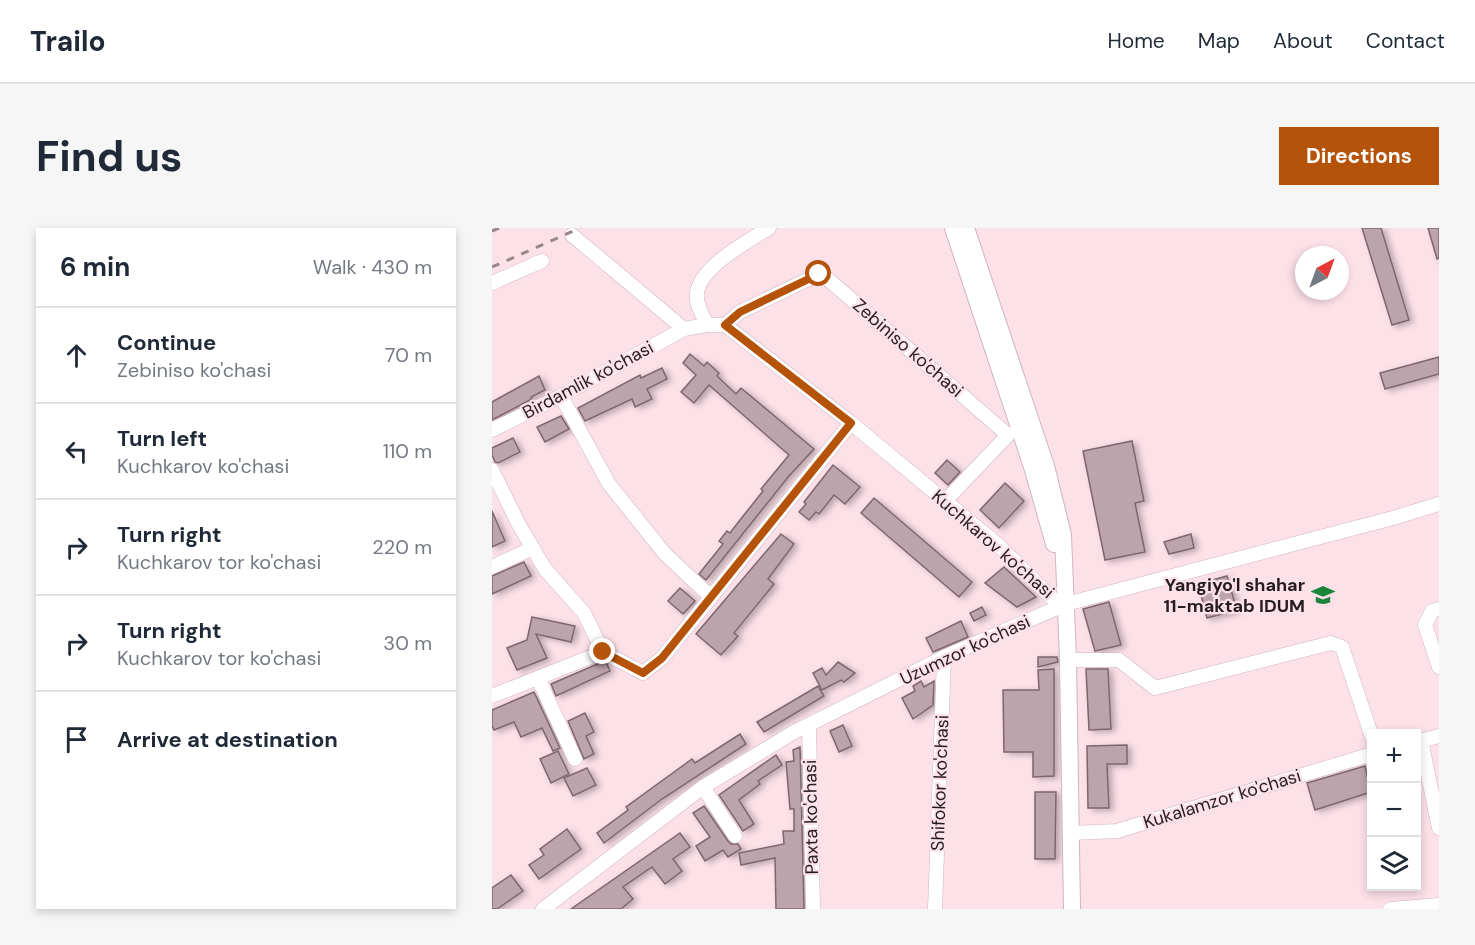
<!DOCTYPE html>
<html lang="en">
<head>
<meta charset="utf-8">
<style>
  :root { --surface:#fff; --page:#f6f6f7; --text:#1f2937; --muted:#747a83; --line:#e0e1e3; --accent:#b45309 }
  body { margin:0; font-family:"DM Sans",sans-serif; background:var(--page); color:var(--text) }
  .controls { position:absolute; right:18px; bottom:18px; display:grid; overflow:hidden; border-radius:0px; box-shadow:0 3px 9px #0003 }
  .controls button { width:54px; height:54px; display:grid; place-items:center; padding:0; border:0; border-bottom:2px solid var(--line); background:var(--surface); color:var(--text); font:30px sans-serif }
  .compass { position:absolute; left:803px; top:18px; width:54px; height:54px; border-radius:50%; background:var(--surface); box-shadow:0 3px 9px #0003; rotate:41deg }
  .stop { position:absolute; width:18px; height:18px; margin:-14px; border:4px solid #b45309; border-radius:50%; background:#fff }
  .stop.end { background:#b45309; border-color:#fff; box-shadow:0 2px 6px #0008 }
  .list { margin:0; padding:0; list-style:none }
  h2 { display:flex; justify-content:space-between; align-items:center; height:78px; margin:0; padding:0 24px; font-size:26px }
  h2 small { font-size:20px; font-weight:400; color:var(--muted) }
  .list li { display:grid; grid-template-columns:39px 1fr auto; gap:18px; align-items:center; box-sizing:border-box; height:96px; padding:0 24px; border-top:2px solid var(--line) }
  .list b { display:block; font-size:22px; white-space:nowrap }
  .list p { margin:0; font-size:20px; white-space:nowrap; color:var(--muted) }
  .list em { font-size:20px; font-style:normal; color:var(--muted) }
  .icon { flex:none; width:33px; height:33px; fill:none; stroke:currentColor; stroke-width:2; stroke-linecap:round; stroke-linejoin:round }
  .map { position:relative; flex:none; width:947px; height:681px; overflow:hidden; border-radius:0px }
  header { display:flex; align-items:center; gap:36px; box-sizing:border-box; height:84px; padding:0 30px; background:var(--surface); border-bottom:2px solid var(--line) }
  header strong { font-size:28px }
  nav { display:flex; gap:33px; margin-inline-start:auto; font-size:21px }
  .intro { display:flex; align-items:center; justify-content:space-between; box-sizing:border-box; height:144px; padding:0 36px }
  h1 { margin:0; font-size:42px }
  .button { padding:15px 27px; border-radius:0px; background:var(--accent); color:#fff; font-size:21px; font-weight:700 }
  main { display:flex; gap:36px; padding:0 36px }
  aside { flex:1; background:var(--surface); border-radius:0px; box-shadow:0 3px 9px #0003 }
  .map>svg:first-child { display:block }
</style>
</head>
<body>
<header>
<strong>Trailo</strong>
<nav><a>Home</a><a>Map</a><a>About</a><a>Contact</a></nav>
</header>
<div class="intro"><h1>Find us</h1><a class="button">Directions</a></div>
<main>
<aside>
<h2>6 min<small>Walk · 430 m</small></h2>
<ul class="list">
<li><svg class="icon" aria-label="ahead" viewBox="0 0 24 24"><path d="M12 20V5M6 11l6-6 6 6"/></svg><div><b>Continue</b><p>Zebiniso ko'chasi</p></div><em>70 m</em></li>
<li><svg class="icon" aria-label="left" viewBox="0 0 24 24"><path d="M17 20v-9H6M10 6l-5 5 5 5"/></svg><div><b>Turn left</b><p>Kuchkarov ko'chasi</p></div><em>110 m</em></li>
<li><svg class="icon" aria-label="right" viewBox="0 0 24 24"><path d="M7 20v-9h11M14 6l5 5-5 5"/></svg><div><b>Turn right</b><p>Kuchkarov tor ko'chasi</p></div><em>220 m</em></li>
<li><svg class="icon" aria-label="right" viewBox="0 0 24 24"><path d="M7 20v-9h11M14 6l5 5-5 5"/></svg><div><b>Turn right</b><p>Kuchkarov tor ko'chasi</p></div><em>30 m</em></li>
<li><svg class="icon" aria-label="arrive" viewBox="0 0 24 24"><path d="M6 21V4h12l-3 4 3 4H6"/></svg><div><b>Arrive at destination</b></div></li>
</ul>
</aside>
<div class="map">
<svg width="947" height="681" viewBox="0 0 947 681">
  <defs>
    <filter id="shadow"><feDropShadow dx="4" dy="2" stdDeviation="3" flood-color="#0004"/></filter>
  </defs>
  <rect width="100%" height="100%" fill="#fde1e9"/>
  <!-- building -->
  <g fill="#bda3ab" stroke="#7e666d" stroke-width="1.5" filter="url(#shadow)">
    <polygon points="870,0 889,0 917,92 900,97"/>
    <polygon points="936,0 947,0 947,30 945,31"/>
    <polygon points="198,126 212,138 215,134 227,145 225,148 244,166 249,160 322,221 297,248 214,352 207,346 231,316 227,313 235,303 238,305 248,292 271,263 269,261 297,227 217,157 202,175 189,164 204,147 191,135"/>
    <polygon points="947,129 947,146 893,161 888,145"/>
    <polygon points="170,140 175,151 155,161 160,171 143,179 140,171 93,193 86,180 148,147 149,150"/>
    <polygon points="47,148 53,162 39,169 40,171 0,192 0,174"/>
    <polygon points="69,188 77,201 53,214 45,199"/>
    <polygon points="21,210 28,224 6,235 3,234 0,227 0,220"/>
    <polygon points="640,213 652,273 643,275 653,324 613,332 591,223"/>
    <polygon points="455,232 468,244 456,257 443,245"/>
    <polygon points="341,237 368,259 353,276 342,267 327,286 324,284 317,292 307,284 314,276 312,274"/>
    <polygon points="513,255 532,273 507,300 488,282"/>
    <polygon points="382,270 480,354 467,369 369,285"/>
    <polygon points="0,283 13,313 0,319"/>
    <polygon points="289,306 302,316 276,351 282,356 242,405 246,408 229,427 204,406"/>
    <polygon points="699,306 702,320 677,326 672,314"/>
    <polygon points="32,334 39,348 0,366 0,348"/>
    <polygon points="512,339 544,369 525,379 493,355"/>
    <polygon points="735,348 745,382 715,390 706,356"/>
    <polygon points="188,360 203,373 191,386 176,373"/>
    <polygon points="617,374 629,417 603,423 591,381"/>
    <polygon points="490,379 494,387 482,393 478,385"/>
    <polygon points="40,389 83,398 79,414 44,406 55,430 25,442 15,420 35,412"/>
    <polygon points="469,393 476,409 441,424 434,410"/>
    <polygon points="546,429 565,429 566,434 546,439"/>
    <polygon points="110,434 115,436 118,443 64,468 59,456"/>
    <polygon points="346,434 363,445 352,454 349,452 330,462 321,445 330,440 334,447"/>
    <polygon points="562,441 562,548 541,549 541,524 512,524 511,462 547,462 546,442"/>
    <polygon points="594,441 616,441 619,501 597,502"/>
    <polygon points="429,453 432,459 442,453 441,477 421,491 410,470 423,463 421,458"/>
    <polygon points="326,458 332,468 272,504 265,494"/>
    <polygon points="42,464 68,520 61,523 50,500 29,509 22,494 2,502 0,498 0,482"/>
    <polygon points="93,485 102,504 94,508 102,526 92,531 76,493"/>
    <polygon points="351,497 360,518 347,524 338,503"/>
    <polygon points="248,506 254,516 170,571 112,615 105,605 136,582 134,579 200,531 203,535"/>
    <polygon points="635,517 635,536 615,536 617,580 596,580 595,518"/>
    <polygon points="308,519 312,681 284,681 283,630 249,637 247,625 292,616 291,603 302,603 302,581 298,581 294,534 302,533 301,522"/>
    <polygon points="66,523 77,546 59,555 48,531"/>
    <polygon points="284,527 290,537 266,553 268,556 247,572 262,596 251,603 227,567"/>
    <polygon points="873,538 879,564 823,582 815,555"/>
    <polygon points="95,540 104,557 81,568 72,550"/>
    <polygon points="543,564 564,564 563,631 543,631"/>
    <polygon points="212,578 236,613 239,616 246,616 249,621 236,629 231,622 213,633 204,618 218,609 201,585"/>
    <polygon points="75,601 89,621 47,651 37,637 52,627 48,621"/>
    <polygon points="188,605 198,619 181,631 190,643 173,656 160,639 131,659 141,671 129,681 79,681"/>
    <polygon points="19,647 31,663 5,681 0,681 0,660"/>
  </g>
  <g fill="none" stroke-linecap="round" stroke-linejoin="round">
    <!-- minor casing -->
    <g stroke="#d0b5bd" stroke-width="15">
      <g id="minor">
        <polyline points="80,7 192,101"/>
        <polyline points="0,55 50,33"/>
        <polyline points="215,97 233,97 359,195 505,316 562,372 574,376"/>
        <polyline points="233,97 248,84 327,46 331,47 516,207 453,273"/>
        <polyline points="69,168 117,256 173,326 219,369"/>
        <path d="M0,202L69,168L192,101L215,97C211,87 203,76 205,65C208,39 256,13 277,0"/>
        <polyline points="0,242 27,297 53,341 92,385 111,424"/>
        <polyline points="0,339 41,320"/>
        <polyline points="947,381 940,383 933,397 947,439"/>
        <polyline points="111,424 151,445 170,430 359,195"/>
        <polyline points="576,432 627,432 663,460 839,415 850,419 880,509"/>
        <polyline points="46,450 83,531"/>
        <polyline points="0,468 111,424"/>
        <polyline points="317,497 321,681"/>
        <polyline points="929,512 947,600"/>
        <polyline points="924,514 947,508"/>
        <polyline points="211,559 243,608"/>
        <polyline points="579,605 625,603 880,526"/>
        <polyline points="51,681 211,559 302,504 452,429 574,376 901,290 947,276"/>
        <polyline points="443,681 452,429"/>
        <polyline points="898,681 947,677"/>
      </g>
    </g>
    <!-- major casing -->
    <g stroke="#d0b5bd" stroke-width="18">
      <g id="major">
        <polyline points="461,0 541,242 562,316"/>
        <polyline points="474,0 554,238 571,307 576,432 580,681"/>
      </g>
    </g>
    <!-- minor -->
    <use href="#minor" stroke="#fff" stroke-width="14"/>
    <!-- major -->
    <use href="#major" stroke="#fff" stroke-width="16"/>
    <!-- rail -->
    <g stroke="#9a878c" stroke-width="3" stroke-dasharray="8 8" stroke-linecap="butt">
      <polyline points="0,3 7,0"/>
      <polyline points="0,39 88,0"/>
    </g>
  </g>
  <g fill="none" stroke-linecap="round" stroke-linejoin="round">
    <!-- route -->
    <polyline stroke="#b45309" stroke-width="8" points="111,424 151,445 170,430 359,195 233,97 248,84 327,46"/>
  </g>
  <!-- icons -->
  <defs>
    <g id="school-bare" transform="scale(1.8)"><path d="M0-5L7-2L0 1L-7-2ZM-4 1L0 2.5L4 1V4Q0 6-4 4Z" fill="#1a853b" stroke="#fde1e9" stroke-width="2.5" paint-order="stroke"/></g>
  </defs>
  <g fill-rule="evenodd">
    <use href="#school-bare" x="831" y="367"/>
  </g>
  <g text-anchor="middle" stroke-width="4.5" stroke-linejoin="round" paint-order="stroke">
    <!-- street labels -->
    <g font-size="18" fill="#251c1f" stroke="#fde1e9">
      <text transform="translate(416 120) rotate(41)" y="6">Zebiniso ko'chasi</text>
      <text transform="translate(96 152) rotate(-28)" y="6">Birdamlik ko'chasi</text>
      <text transform="translate(501 316) rotate(41)" y="6">Kuchkarov ko'chasi</text>
      <text transform="translate(473 422) rotate(-25)" y="6">Uzumzor ko'chasi</text>
      <text transform="translate(448 555) rotate(-88)" y="6">Shifokor ko'chasi</text>
      <text transform="translate(730 571) rotate(-17)" y="6">Kukalamzor ko'chasi</text>
      <text transform="translate(319 589) rotate(-91)" y="6">Paxta ko'chasi</text>
    </g>
    <!-- poi labels -->
    <g font-size="18" font-weight="bold" fill="#251c1f" stroke="#fde1e9" text-anchor="end">
      <text x="813" y="363">Yangiyo'l shahar<tspan x="813" dy="21">11-maktab IDUM</tspan></text>
    </g>
  </g>
</svg>
<div class="controls">
<button>+</button>
<button>−</button>
<button><svg class="icon" aria-label="layers" viewBox="0 0 24 24"><path d="M12 4l9 5-9 5-9-5zM3 14l9 5 9-5"/></svg></button>
</div>
<svg class="compass" viewBox="-18 -18 36 36"><path d="M0-13l5 13h-10z" fill="#e53935"/><path d="M0 13l5-13h-10z" fill="#747a83"/></svg>
<div class="stop" style="left:327px;top:46px"></div>
<div class="stop end" style="left:111px;top:424px"></div>
</div>
</main>
</body>
</html>
